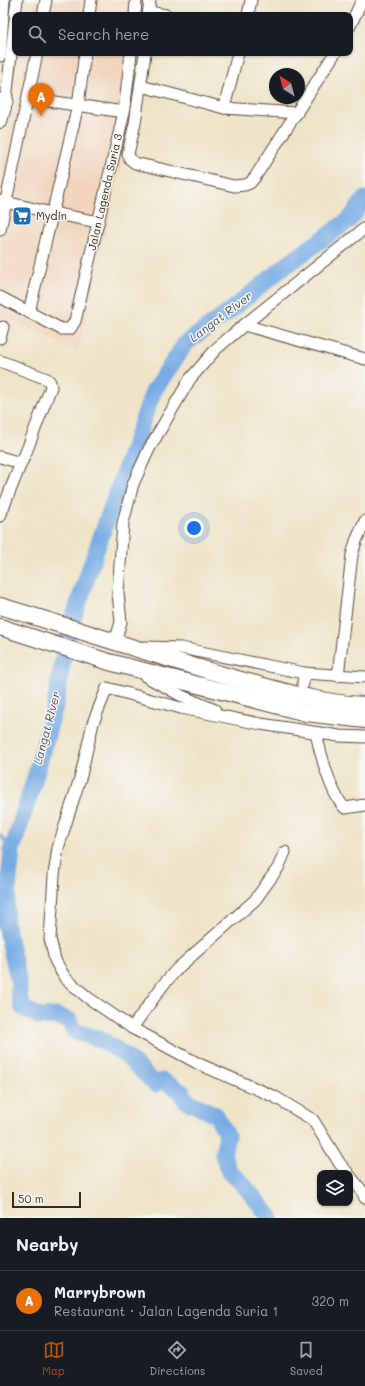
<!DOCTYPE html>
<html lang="en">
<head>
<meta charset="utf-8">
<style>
  :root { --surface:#171b24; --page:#20242c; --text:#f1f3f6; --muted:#9ea1a6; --line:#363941; --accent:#b45309 }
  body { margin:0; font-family:Mali,sans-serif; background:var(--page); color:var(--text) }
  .controls { position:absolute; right:12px; bottom:12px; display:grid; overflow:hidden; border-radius:8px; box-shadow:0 1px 3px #0004 }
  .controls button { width:36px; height:36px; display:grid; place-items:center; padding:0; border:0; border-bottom:1px solid var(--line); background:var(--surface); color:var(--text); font:20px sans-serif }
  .compass { position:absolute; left:269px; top:68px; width:36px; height:36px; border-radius:50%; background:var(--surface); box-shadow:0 1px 3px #0004; rotate:324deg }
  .scale { position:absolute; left:12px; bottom:10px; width:69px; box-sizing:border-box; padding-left:4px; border:2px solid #3b2a1e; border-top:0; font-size:11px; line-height:14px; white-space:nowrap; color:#3b2a1e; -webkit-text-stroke:3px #f6f6f2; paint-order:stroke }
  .you { position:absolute; left:194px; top:528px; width:14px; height:14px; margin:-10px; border:3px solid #fff; border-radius:50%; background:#1a73e8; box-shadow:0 0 0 6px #1a73e833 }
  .badge { display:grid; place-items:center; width:26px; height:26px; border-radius:50%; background:var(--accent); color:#fff; font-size:13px; font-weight:700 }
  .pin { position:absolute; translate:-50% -33px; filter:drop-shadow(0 1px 2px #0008) }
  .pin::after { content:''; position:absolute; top:21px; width:14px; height:12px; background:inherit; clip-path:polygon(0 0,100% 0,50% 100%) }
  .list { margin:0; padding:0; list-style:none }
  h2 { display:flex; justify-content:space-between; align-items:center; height:52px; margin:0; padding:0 16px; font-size:17px }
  h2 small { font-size:13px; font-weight:400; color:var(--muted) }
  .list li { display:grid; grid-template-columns:26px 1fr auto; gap:12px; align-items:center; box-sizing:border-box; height:60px; padding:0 16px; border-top:1px solid var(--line) }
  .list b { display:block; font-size:15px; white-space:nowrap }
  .list p { margin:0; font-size:13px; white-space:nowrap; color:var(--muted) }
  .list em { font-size:13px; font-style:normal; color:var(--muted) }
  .icon { flex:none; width:22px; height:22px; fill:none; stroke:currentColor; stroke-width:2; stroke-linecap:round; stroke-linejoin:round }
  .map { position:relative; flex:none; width:365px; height:1218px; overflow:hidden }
  .search { position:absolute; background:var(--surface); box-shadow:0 1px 3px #0004; left:12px; right:12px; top:12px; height:44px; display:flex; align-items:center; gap:10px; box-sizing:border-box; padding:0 14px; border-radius:8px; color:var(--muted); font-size:15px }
  .sheet { height:112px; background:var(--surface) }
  nav { display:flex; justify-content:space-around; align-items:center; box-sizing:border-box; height:56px; border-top:1px solid var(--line); background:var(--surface); font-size:11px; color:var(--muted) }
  nav a { display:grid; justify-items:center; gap:2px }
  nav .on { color:var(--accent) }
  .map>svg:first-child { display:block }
</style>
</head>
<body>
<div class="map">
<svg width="365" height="1218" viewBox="0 0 365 1218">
  <rect width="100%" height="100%" fill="#f6f6f2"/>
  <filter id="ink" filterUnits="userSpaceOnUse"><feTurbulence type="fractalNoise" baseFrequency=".025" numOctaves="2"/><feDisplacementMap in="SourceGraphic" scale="8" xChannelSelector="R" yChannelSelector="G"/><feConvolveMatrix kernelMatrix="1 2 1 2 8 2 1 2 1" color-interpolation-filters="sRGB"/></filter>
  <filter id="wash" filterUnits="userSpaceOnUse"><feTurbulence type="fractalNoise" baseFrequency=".012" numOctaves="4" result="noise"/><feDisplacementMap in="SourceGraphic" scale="16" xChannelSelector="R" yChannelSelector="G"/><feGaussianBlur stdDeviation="0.9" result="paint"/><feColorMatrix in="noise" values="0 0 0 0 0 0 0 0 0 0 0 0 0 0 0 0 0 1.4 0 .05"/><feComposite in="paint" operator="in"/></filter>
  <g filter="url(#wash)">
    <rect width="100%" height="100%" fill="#efe4c8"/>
    <!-- built -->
    <g fill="#f1d5bd">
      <polygon points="35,0 141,0 139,15 32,15"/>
      <polygon points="27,53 134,53 121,166 78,351 0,315 0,172 23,81"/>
    </g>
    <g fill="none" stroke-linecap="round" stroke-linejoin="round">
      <!-- stream -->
      <polyline stroke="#76abe4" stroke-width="3" points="0,835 12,850"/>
      <!-- river -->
      <polyline stroke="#76abe4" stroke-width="17" points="271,1218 240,1181 229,1172 223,1155 227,1135 216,1115 185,1100 182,1092 163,1081 155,1084 126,1056 102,1040 74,1031 69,1020 55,1016 40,1017 23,1008 19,995 19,983 5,921 12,850 34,781 55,706 66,641 93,559 153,392 185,344 230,311 284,267 349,220 365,199"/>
    </g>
  </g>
  <g filter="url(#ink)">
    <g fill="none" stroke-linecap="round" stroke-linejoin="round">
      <!-- minor casing -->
      <g stroke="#564638" stroke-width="13">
        <g id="minor">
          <polyline points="149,12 166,15"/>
          <polyline points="15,15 17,0"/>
          <polyline points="43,15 46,0"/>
          <polyline points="89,15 91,0"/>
          <polyline points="135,15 136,0"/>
          <polyline points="148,15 150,0"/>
          <polyline points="248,15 251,0"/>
          <polyline points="350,26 362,0"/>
          <polyline points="145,53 135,123 128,154 130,159 135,163 234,186 245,185 250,183 255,177 335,53"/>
          <polyline points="0,56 4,0"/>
          <polyline points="141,86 224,108 297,113"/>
          <polyline points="28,98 124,112"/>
          <polyline points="0,99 6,100 15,19"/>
          <polyline points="224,108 238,53"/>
          <polyline points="1,201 52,213 98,222"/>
          <polyline points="0,230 37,53"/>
          <polyline points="0,297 61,329 70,329 75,321 124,112 131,53"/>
          <polyline points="29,312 78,105 85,53"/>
          <polyline points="244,325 365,359"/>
          <polyline points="0,338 3,327"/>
          <polyline points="0,361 47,379 50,382 51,387 25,455 21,463 0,457"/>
          <polyline points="0,516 21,463"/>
          <polyline points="115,642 121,622 118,593 123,523 133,484 149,449 173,408 190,379 216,349 244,325 365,228"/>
          <polyline points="144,647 181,648 304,673 365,677"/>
          <polyline points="145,676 182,696 215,710"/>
          <polyline points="338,676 352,555 356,541 365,521"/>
          <polyline points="303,684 304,673"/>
          <path d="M316,733C320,752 331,795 345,808L365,805"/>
          <polyline points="132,1028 163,985 178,968 255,900 278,868 285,852"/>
          <polyline points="348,1173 340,1164 313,1120 275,1097 199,1064 132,1028 87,997 65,978 55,960 50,939 54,875 58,848 81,775 93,723 107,688 181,708 261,724 339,736 365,737"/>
          <polyline points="350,1176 362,1191 365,1198"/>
        </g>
      </g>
      <!-- major casing -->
      <g stroke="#564638" stroke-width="16">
        <polyline id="major" points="0,121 6,100"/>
      </g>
      <!-- highway casing -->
      <g stroke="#564638" stroke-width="18">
        <g id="highway">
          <path d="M0,606C84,631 167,660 252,683C289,693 327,704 365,705"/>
          <polyline points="0,627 109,662 306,713 365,720"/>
        </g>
      </g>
      <!-- minor -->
      <use href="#minor" stroke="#fff" stroke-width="11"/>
      <!-- major -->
      <use href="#major" stroke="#fff" stroke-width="14"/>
      <!-- highway -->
      <use href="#highway" stroke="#fff" stroke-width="16"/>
    </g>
  </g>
  <!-- icons -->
  <defs>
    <g id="supermarket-square" transform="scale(1)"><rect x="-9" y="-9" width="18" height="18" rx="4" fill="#1f6fb2" stroke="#f6f6f2"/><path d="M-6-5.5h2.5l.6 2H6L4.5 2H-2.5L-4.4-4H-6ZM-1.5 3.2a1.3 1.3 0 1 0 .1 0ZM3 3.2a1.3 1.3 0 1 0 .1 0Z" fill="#fff"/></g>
  </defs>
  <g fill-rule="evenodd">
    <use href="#supermarket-square" x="22" y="216"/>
  </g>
  <g text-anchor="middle" stroke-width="3" stroke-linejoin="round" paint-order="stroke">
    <!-- street labels -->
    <g font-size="11" fill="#3b2a1e" stroke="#f6f6f2">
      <text transform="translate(105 192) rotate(-77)" y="4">Jalan Lagenda Suria 3</text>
    </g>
    <!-- poi labels -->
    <g font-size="11" fill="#3b2a1e" stroke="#f6f6f2" text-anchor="start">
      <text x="36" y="220">Mydin</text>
    </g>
    <!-- water labels -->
    <g font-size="12" font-style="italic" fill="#505763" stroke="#f6f6f2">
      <text transform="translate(221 317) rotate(-37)" y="4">Langat River</text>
      <text transform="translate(47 728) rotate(-75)" y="4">Langat River</text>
    </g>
  </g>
</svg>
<div class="controls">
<button><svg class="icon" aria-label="layers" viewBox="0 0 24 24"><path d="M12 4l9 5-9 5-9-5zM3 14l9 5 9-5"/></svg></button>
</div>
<svg class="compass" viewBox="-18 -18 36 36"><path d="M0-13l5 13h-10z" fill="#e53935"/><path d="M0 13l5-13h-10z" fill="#9ea1a6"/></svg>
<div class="scale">50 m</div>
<div class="you"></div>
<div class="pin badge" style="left:41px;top:116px;background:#e8710a">A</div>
<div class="search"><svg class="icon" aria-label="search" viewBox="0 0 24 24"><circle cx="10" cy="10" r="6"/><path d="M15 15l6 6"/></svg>Search here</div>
</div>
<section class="sheet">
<h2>Nearby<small></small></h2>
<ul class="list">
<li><span class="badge" style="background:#e8710a">A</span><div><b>Marrybrown</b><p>Restaurant · Jalan Lagenda Suria 1</p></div><em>320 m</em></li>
</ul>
</section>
<nav>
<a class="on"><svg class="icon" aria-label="map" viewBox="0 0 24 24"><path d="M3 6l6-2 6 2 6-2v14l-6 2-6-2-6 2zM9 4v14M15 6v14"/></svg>Map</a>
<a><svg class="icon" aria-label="directions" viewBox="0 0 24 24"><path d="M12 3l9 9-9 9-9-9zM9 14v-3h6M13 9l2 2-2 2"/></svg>Directions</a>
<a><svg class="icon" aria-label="saved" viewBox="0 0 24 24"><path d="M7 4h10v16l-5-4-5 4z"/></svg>Saved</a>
</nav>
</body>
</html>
